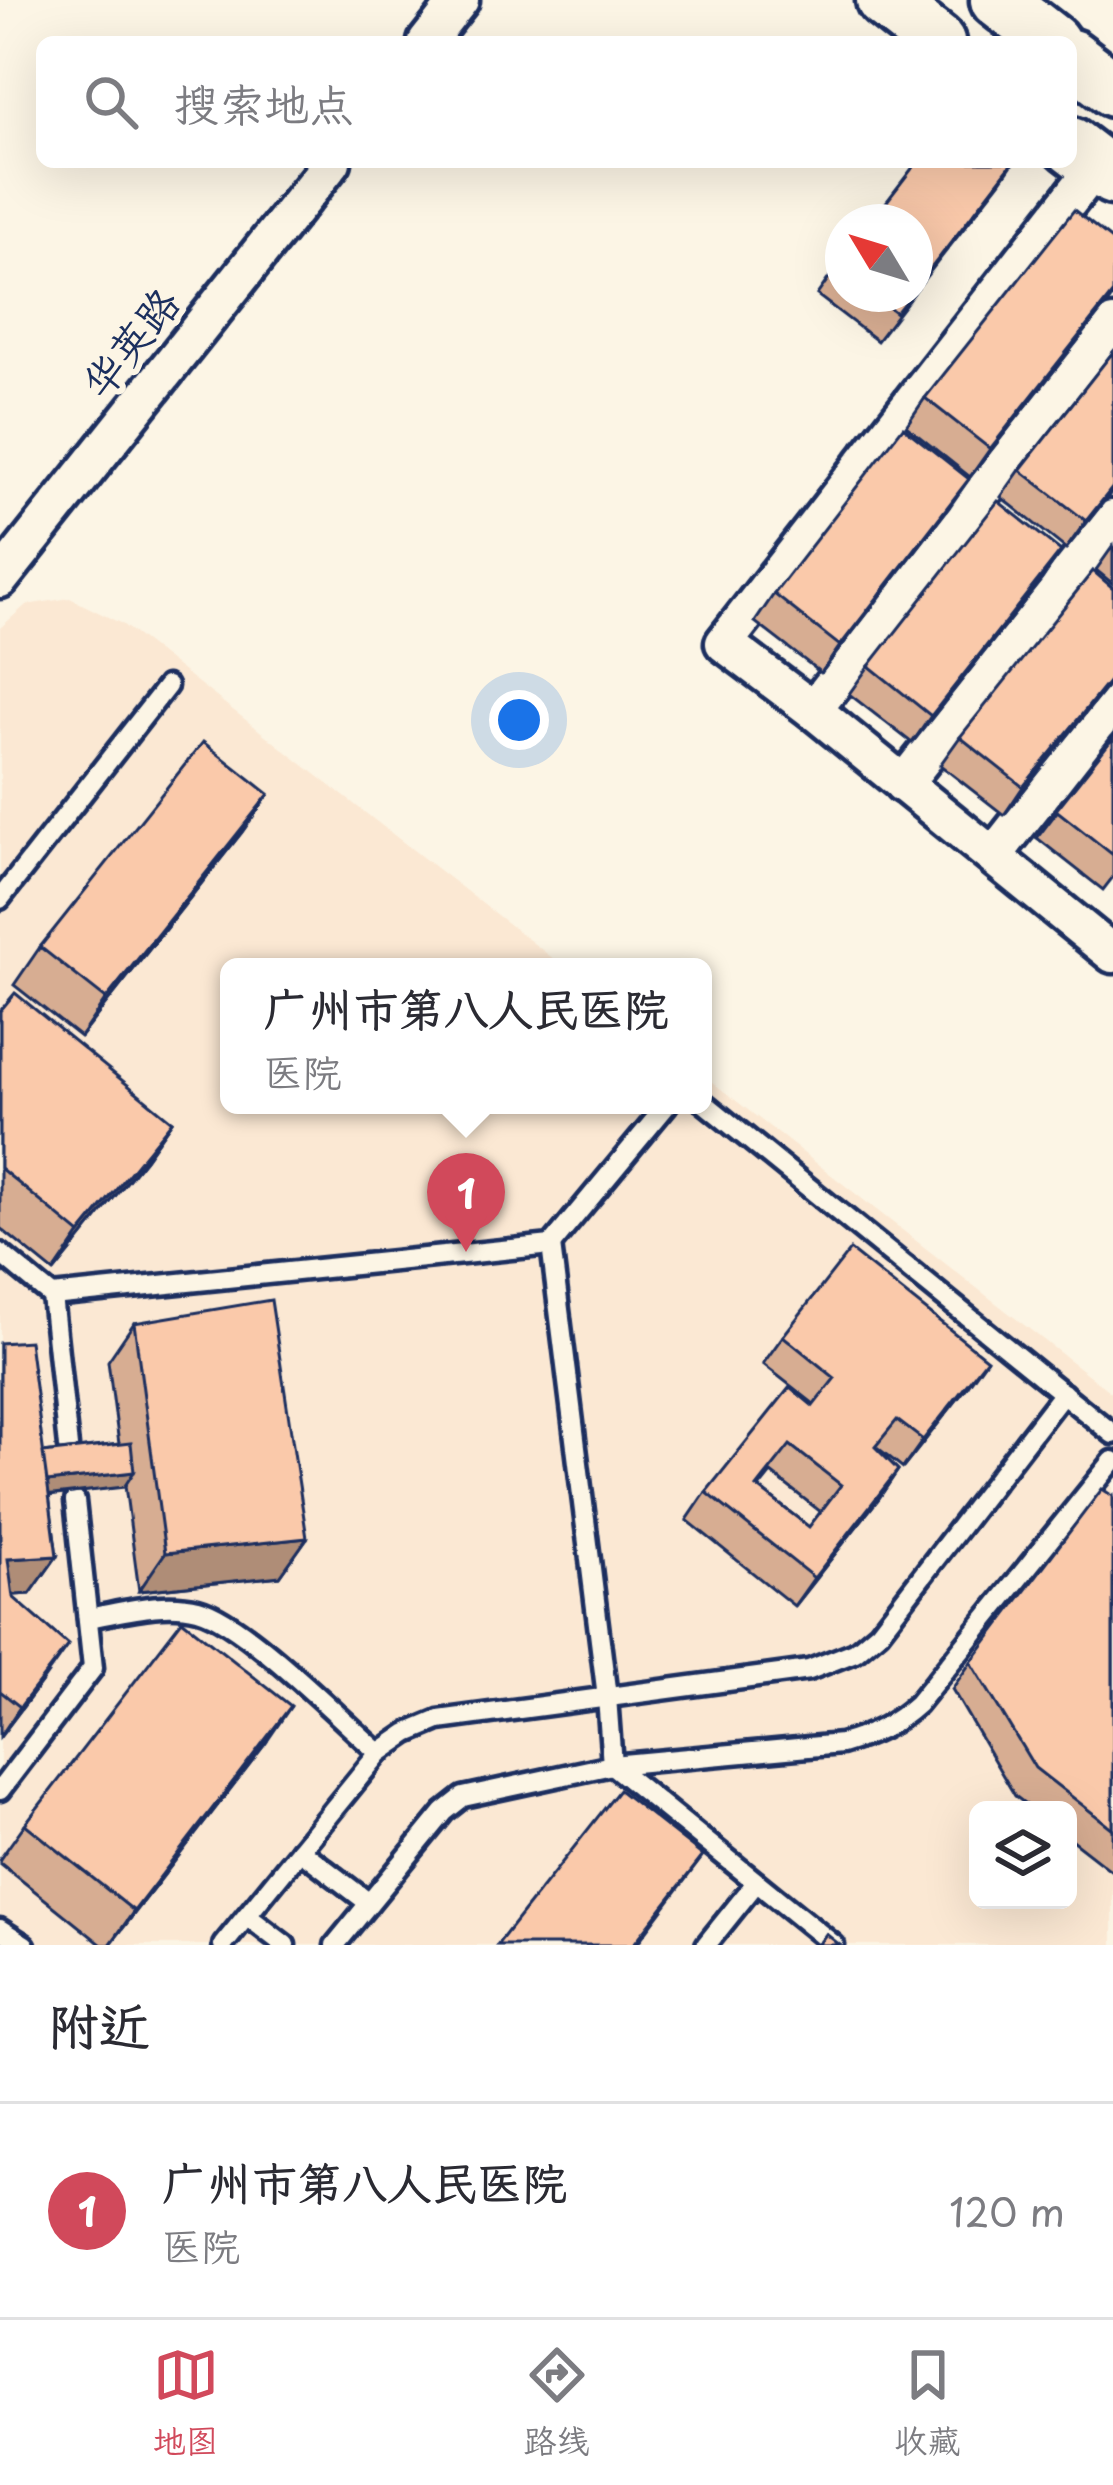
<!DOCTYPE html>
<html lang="zh">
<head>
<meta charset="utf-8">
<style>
  :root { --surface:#fff; --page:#f2f2f3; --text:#2b2b33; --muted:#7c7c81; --line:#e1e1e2; --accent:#d1495b }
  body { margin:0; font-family:"Playpen Sans","LXGW WenKai TC",sans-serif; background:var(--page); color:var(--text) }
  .controls { position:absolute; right:36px; bottom:36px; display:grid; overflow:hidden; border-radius:18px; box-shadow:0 12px 48px #0002 }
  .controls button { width:108px; height:108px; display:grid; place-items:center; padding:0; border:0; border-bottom:3px solid var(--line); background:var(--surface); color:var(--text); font:60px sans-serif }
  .compass { position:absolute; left:825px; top:204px; width:108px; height:108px; border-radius:50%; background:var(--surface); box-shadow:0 12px 48px #0002; rotate:308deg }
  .you { position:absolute; left:519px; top:720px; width:42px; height:42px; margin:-30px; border:9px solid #fff; border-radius:50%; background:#1a73e8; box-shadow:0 0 0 18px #1a73e833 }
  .badge { display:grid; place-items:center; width:78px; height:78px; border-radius:50%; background:var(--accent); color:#fff; font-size:39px; font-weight:700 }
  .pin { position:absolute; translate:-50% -99px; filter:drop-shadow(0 3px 6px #0008) }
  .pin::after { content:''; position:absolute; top:63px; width:42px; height:36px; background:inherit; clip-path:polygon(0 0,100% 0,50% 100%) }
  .popup { position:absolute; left:220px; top:958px; width:492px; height:156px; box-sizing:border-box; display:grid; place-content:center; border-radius:18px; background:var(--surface); filter:drop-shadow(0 3px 9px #0005); font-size:39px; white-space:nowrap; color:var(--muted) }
  .popup b { font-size:45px; color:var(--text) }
  .popup::after { content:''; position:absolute; left:50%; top:100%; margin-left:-24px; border:24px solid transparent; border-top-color:var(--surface) }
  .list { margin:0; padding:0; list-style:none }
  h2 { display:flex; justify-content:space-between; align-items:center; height:156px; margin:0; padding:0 48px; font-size:51px }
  h2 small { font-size:39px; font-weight:400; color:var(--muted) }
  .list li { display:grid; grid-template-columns:78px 1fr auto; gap:36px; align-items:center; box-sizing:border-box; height:216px; padding:0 48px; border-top:3px solid var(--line) }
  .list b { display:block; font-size:45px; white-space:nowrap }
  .list p { margin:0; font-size:39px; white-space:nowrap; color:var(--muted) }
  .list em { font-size:39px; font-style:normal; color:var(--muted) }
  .icon { flex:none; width:66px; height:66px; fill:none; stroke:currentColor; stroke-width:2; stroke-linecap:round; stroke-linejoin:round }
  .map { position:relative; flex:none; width:1113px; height:1945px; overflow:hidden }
  .search { position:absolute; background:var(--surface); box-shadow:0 12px 48px #0002; left:36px; right:36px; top:36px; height:132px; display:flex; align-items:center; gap:30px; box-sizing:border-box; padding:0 42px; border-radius:18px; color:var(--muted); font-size:45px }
  .sheet { height:372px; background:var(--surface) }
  nav { display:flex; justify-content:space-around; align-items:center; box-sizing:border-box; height:168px; border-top:3px solid var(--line); background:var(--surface); font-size:33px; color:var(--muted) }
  nav a { display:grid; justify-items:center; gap:6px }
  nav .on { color:var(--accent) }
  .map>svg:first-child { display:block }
</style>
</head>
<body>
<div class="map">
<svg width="1113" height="1945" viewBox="0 0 1113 1945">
  <rect width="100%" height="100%" fill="#fcf5e5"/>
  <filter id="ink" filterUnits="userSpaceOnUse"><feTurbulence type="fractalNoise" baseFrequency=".00833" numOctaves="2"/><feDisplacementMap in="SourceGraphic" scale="24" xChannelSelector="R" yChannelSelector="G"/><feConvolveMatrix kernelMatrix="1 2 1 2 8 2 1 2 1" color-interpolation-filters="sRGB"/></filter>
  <g filter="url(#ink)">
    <!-- built -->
    <path fill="#fbe8d3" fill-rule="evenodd" d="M70,598L122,624L564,967H229V1105H703V1075L1113,1394V1945H0V628L26,605ZM978,1810H1068V1900H978Z"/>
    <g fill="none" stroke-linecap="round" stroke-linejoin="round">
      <!-- lane casing -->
      <g stroke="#1b2f5e" stroke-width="27">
        <g id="lane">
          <polyline points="0,899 167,686"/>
          <polyline points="703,1102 1113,1434"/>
          <polyline points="551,1245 607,1697 612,1765 834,1945"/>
          <polyline points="0,1253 52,1296 551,1245 667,1105"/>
          <polyline points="52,1296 68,1447"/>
          <path d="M88,1618C123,1612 163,1600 198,1609C244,1621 339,1718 379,1753"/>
          <polyline points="0,1790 93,1668 75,1501"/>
          <polyline points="300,1850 369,1903"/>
          <polyline points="247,1916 285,1945"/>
          <polyline points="0,1929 25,1945"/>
          <polyline points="223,1945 379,1753 408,1733 439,1720 809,1670 855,1652 879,1632 1063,1393"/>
          <path d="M335,1945L444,1812L463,1797L612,1765L841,1744C872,1735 894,1725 917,1704L1113,1461"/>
          <polyline points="706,1945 755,1884"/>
        </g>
      </g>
      <!-- street casing -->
      <g stroke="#1b2f5e" stroke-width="45">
        <g id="street">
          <polyline points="427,42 460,0"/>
          <polyline points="1097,165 724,643 813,710 1113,954"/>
          <polyline points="0,579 332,162"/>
          <polyline points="813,710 1113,325"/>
          <polyline points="903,784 1113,519"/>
          <polyline points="994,855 1113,703"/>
        </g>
      </g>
      <!-- primary casing -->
      <g stroke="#1b2f5e" stroke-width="63">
        <g id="primary">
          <polyline points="884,0 937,42"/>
          <polyline points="998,0 1052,42"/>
          <polyline points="1071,57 1113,89"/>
          <polyline points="1071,145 1113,177"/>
        </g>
      </g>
      <!-- lane -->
      <use href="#lane" stroke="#fcf5e5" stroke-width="18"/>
      <!-- street -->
      <use href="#street" stroke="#fcf5e5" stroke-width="36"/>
      <!-- primary -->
      <use href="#primary" stroke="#fcf5e5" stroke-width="54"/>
    </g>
    <!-- wall -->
    <g fill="#d7ad92" stroke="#1b2f5e" stroke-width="3" fill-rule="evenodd">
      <polygon points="843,258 843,294 913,294 877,341 817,295"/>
      <polygon points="1113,296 970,477 906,426 925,398"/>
      <polygon points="1113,352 1113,490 1066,549 1001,497 1020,470"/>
      <polygon points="950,506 821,673 755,622 774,594"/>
      <polygon points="1113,546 1113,584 1096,570"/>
      <polygon points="1061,551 1042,579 912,743 849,694 869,666"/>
      <polygon points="1113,679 1004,815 940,765 960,737"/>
      <polygon points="1113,738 1113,877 1103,890 1037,838"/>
      <polygon points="269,794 242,832 80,1037 14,985 40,947"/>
      <polygon points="0,1011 172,1121 145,1159 54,1272 0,1228"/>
      <polygon points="134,1323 307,1538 280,1576 139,1591 125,1486 49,1496 57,1556 30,1594 12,1595 41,1683 0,1737 0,1343 43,1453 119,1444 108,1361"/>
      <path d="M783,1336L967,1387L903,1468L878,1448L877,1449L898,1470L879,1498L794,1606L687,1520L706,1492L814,1404L763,1364ZM771,1473L821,1512L809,1527L759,1488Z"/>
      <polygon points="1113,1496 1113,1872 1068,1837 1068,1810 1033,1810 1015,1796 952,1689 971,1662"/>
      <polygon points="265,1744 110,1945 102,1945 0,1863 0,1859 25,1824"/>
    </g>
    <!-- shaded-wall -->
    <g fill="#af8d77" stroke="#1b2f5e" stroke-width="3">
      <polygon points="1014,162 1000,182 915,291 915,289"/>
      <polygon points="1113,293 1113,296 970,477 990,449"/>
      <polygon points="969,479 950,506 821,673 840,646"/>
      <polygon points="1113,487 1113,490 1066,549 1086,521"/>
      <polygon points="1061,551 1042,579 912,743 931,716"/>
      <polygon points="1113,676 1113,679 1004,815 1023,787"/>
      <polygon points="269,794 242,832 80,1037 106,999"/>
      <polygon points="172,1121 145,1159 54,1272 80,1234"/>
      <polygon points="987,1359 967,1387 903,1468 923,1440"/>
      <polygon points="898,1470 879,1498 794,1606 814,1578"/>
      <polygon points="134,1472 124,1487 18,1499 28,1484"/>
      <polygon points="307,1538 280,1576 139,1591 165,1553"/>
      <polygon points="57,1556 30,1594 0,1596 8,1559"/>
      <polygon points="68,1645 41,1683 0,1737 20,1707"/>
      <polygon points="291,1706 265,1744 110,1945 134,1911"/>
      <polygon points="703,1856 636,1945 633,1945"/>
    </g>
    <!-- building -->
    <g fill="#fac9aa" stroke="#1b2f5e" stroke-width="3" fill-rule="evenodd">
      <polygon points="917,162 1013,162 915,289 915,222 871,222"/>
      <polygon points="1074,210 1113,241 1113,293 990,449 925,398"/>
      <polygon points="872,294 911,294 896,313"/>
      <polygon points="1113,352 1113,487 1086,521 1020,470"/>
      <polygon points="903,427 969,479 840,646 774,594"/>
      <polygon points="998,501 1061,551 931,716 869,666"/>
      <polygon points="1093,571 1113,588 1113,676 1023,787 960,737"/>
      <polygon points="1113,738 1113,855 1056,810"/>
      <polygon points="203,742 269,794 106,999 40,947"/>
      <polygon points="15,993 172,1121 80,1234 0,1168 0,1011"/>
      <path d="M850,1250L987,1359L923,1440L897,1420L875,1447L898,1470L814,1578L706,1492L790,1387L813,1406L835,1378L783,1336ZM790,1445L841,1485L809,1527L757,1487Z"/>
      <polygon points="271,1300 307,1538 165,1553 134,1323"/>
      <polygon points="29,1341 57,1556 8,1559 13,1597 68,1645 20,1707 0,1691 0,1343"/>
      <polygon points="131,1443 134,1472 47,1482 43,1453"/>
      <polygon points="1102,1489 1113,1496 1113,1829 1035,1768 971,1662"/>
      <polygon points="182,1620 291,1706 134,1911 25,1824"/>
      <polygon points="619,1790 703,1856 633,1945 497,1945"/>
      <polygon points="826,1934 840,1945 818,1945"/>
    </g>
  </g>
  <g text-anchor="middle" stroke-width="12" stroke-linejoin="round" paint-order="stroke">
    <!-- street labels -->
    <g font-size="42" fill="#1b2f5e" stroke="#fcf5e5">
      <text transform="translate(131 343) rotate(-51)" y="15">华英路</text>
    </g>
  </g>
</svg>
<div class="controls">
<button><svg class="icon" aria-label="layers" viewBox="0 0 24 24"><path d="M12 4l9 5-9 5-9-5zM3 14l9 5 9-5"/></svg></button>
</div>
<svg class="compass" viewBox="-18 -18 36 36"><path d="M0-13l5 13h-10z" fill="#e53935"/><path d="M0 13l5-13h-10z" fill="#7c7c81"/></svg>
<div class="you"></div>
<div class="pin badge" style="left:466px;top:1252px">1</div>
<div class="popup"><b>广州市第八人民医院</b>医院</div>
<div class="search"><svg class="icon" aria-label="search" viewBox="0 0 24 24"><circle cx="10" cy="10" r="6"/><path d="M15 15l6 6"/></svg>搜索地点</div>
</div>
<section class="sheet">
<h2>附近<small></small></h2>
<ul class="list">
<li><span class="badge">1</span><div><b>广州市第八人民医院</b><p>医院</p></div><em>120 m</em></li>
</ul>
</section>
<nav>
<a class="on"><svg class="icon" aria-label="map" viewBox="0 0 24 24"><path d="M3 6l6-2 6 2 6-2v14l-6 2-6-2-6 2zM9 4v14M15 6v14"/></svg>地图</a>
<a><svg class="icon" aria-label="directions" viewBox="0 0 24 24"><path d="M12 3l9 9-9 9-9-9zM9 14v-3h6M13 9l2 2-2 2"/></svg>路线</a>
<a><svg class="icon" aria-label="saved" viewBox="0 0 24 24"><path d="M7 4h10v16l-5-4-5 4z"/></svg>收藏</a>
</nav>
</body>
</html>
